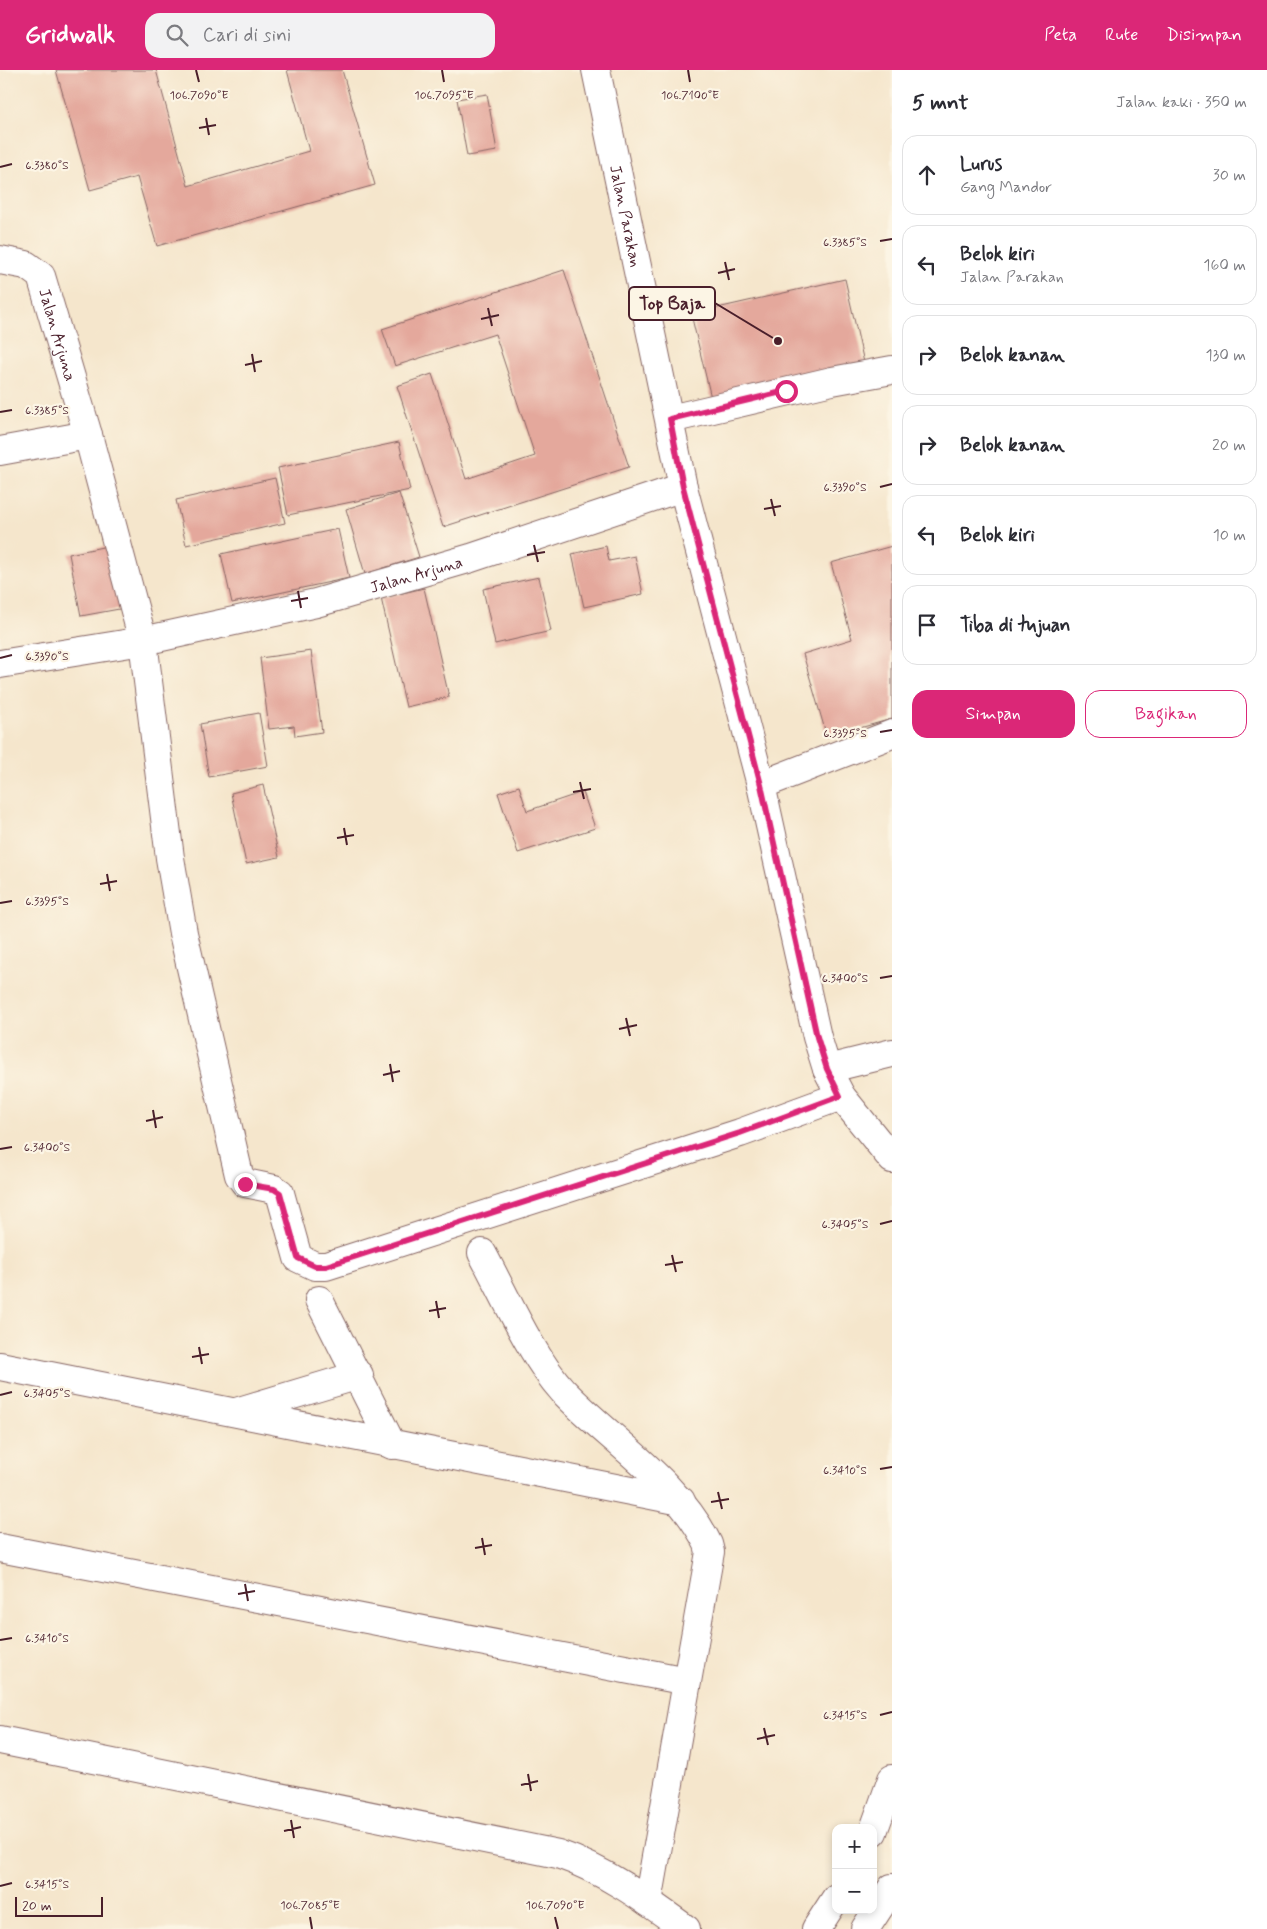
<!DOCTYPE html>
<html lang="id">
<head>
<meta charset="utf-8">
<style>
  :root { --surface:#fff; --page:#f2f2f3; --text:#2b2b33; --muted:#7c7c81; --line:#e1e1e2; --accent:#db2777 }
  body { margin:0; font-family:Mynerve,sans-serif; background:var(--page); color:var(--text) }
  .controls { position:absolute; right:15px; bottom:15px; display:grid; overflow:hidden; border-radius:10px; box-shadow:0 2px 8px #0003 }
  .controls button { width:45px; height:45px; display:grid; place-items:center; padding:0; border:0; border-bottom:1px solid var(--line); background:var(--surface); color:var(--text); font:25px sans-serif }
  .scale { position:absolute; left:15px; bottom:12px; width:88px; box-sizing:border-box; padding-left:5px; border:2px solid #4a1f2b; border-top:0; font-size:14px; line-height:18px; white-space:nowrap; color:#4a1f2b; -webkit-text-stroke:4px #fcf5e5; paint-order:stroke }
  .stop { position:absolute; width:15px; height:15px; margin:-11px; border:4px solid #db2777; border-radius:50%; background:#fff }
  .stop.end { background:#db2777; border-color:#fff; box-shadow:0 1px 5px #0008 }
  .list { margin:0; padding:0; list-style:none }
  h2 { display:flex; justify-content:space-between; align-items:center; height:65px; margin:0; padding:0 20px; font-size:21px }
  h2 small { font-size:16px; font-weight:400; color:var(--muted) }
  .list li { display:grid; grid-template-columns:32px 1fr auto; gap:15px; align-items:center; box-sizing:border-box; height:80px; margin:0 10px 10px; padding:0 10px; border:1px solid var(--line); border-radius:15px }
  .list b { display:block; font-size:19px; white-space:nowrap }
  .list p { margin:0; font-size:16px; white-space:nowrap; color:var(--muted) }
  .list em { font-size:16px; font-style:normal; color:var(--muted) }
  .actions { display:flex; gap:10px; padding:15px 20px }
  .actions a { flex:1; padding:11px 0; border:1px solid var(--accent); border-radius:15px; text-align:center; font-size:18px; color:var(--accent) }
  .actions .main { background:var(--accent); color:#fff }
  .icon { flex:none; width:28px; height:28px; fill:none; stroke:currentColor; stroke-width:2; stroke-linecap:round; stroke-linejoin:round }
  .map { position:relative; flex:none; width:892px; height:1859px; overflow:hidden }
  header { display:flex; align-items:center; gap:30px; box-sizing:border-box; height:70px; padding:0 25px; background:var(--accent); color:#fff }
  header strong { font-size:24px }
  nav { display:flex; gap:28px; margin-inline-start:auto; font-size:18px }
  .search { width:350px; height:45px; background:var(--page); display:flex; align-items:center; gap:12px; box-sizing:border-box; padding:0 18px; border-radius:15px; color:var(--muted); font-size:19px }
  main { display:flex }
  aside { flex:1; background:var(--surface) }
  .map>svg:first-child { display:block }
</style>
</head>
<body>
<header>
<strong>Gridwalk</strong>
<div class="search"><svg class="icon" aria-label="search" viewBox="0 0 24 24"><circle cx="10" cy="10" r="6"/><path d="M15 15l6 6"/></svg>Cari di sini</div>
<nav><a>Peta</a><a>Rute</a><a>Disimpan</a></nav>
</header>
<main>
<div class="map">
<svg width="892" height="1859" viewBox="0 0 892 1859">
  <rect width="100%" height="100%" fill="#fcf5e5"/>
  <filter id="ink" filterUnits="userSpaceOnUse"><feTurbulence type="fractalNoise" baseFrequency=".02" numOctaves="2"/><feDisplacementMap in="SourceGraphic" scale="10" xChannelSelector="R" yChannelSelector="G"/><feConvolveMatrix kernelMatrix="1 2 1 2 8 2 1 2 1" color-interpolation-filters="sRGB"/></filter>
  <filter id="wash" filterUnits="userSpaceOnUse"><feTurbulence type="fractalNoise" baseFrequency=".0096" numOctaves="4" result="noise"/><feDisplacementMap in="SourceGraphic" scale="20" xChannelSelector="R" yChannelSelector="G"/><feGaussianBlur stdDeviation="1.12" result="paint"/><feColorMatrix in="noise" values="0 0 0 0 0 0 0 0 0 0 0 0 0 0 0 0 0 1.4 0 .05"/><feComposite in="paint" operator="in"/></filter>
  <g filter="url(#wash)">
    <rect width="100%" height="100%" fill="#f5e6cc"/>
    <g id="blocks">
      <!-- building -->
      <g fill="#e4a89c">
        <polygon points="56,0 156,0 188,116 309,81 287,0 342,0 375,115 157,176 137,107 90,120"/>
        <polygon points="487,24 497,81 467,86 457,29"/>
        <polygon points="564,200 629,397 443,457 397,316 432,304 466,409 535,386 495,264 395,296 382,259"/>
        <polygon points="845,209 865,297 712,332 691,244"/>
        <polygon points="399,372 410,420 288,445 278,398"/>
        <polygon points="275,408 285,453 186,475 176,430"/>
        <polygon points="399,423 419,487 365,504 346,439"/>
        <polygon points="338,459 349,508 232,533 221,484"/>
        <polygon points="117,474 130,537 81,546 69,484"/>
        <polygon points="606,476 609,491 635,486 643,524 584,537 572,484"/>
        <polygon points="892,476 892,649 827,667 803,584 852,569 831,493"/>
        <polygon points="539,507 551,561 495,574 483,519"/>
        <polygon points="424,518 449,627 406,637 381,528"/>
        <polygon points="311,581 322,662 295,666 294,656 269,659 260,588"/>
        <polygon points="259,643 268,696 209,707 200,654"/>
        <polygon points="263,715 279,787 246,794 231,723"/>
        <polygon points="519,716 527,741 583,722 595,758 518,783 498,723"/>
      </g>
    </g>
  </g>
  <g filter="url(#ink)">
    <use href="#blocks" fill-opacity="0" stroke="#866563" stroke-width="1"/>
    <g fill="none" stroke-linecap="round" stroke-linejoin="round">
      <!-- minor casing -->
      <g stroke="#866563" stroke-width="30">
        <g id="minor">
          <path id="s1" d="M596,0L683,417L761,715L817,967L827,999L841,1026L892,1089"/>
          <path id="s2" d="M0,190L26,195L41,206L88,365L143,571L170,788L183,863L239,1105L245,1113L274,1119L280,1123L298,1188L315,1196H326L740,1063L841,1026"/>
          <polyline points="670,349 832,311 892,300"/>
          <polyline points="0,381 88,365"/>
          <path id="s3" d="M0,594L143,571L316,533L471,488L683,417"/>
          <polyline points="761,715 892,664"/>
          <polyline points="827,999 892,983"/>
          <path d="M482,1183C505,1225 531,1286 563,1321C610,1370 678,1412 708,1474L710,1482L648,1832"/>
          <polyline points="319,1230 392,1375"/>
          <polyline points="0,1296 681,1431"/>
          <polyline points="236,1342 359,1305"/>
          <polyline points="0,1478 687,1611"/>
          <path d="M0,1670L558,1784C605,1800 646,1830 686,1859"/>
          <polyline points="873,1762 892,1709"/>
          <polyline points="816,1859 836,1828"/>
          <polyline points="865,1859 892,1818"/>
        </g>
      </g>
      <!-- minor -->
      <use href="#minor" stroke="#fff" stroke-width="28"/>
    </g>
  </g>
  <g fill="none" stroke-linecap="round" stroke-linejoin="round" filter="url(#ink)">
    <!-- route -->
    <polyline stroke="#db2777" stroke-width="6" points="245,1114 274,1119 280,1123 298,1188 315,1196 326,1196 740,1063 840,1026 827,999 817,967 761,715 683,417 670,349 786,321"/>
  </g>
  <!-- ticks -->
  <path fill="none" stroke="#4a1f2b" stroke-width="2" d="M196,0L199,12M442,0L444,12M688,0L690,12M206,48L209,65M199,58L216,55M0,97L12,94M880,171L892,169M725,192L729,210M718,203L735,199M488,238L492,256M481,249L499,245M252,284L255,302M245,295L262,291M0,342L12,340M880,417L892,414M771,429L775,446M764,439L781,436M534,475L538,492M527,485L545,482M298,521L301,538M291,531L308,528M0,588L12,585M880,662L892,660M580,712L584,729M573,722L591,719M344,758L347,775M337,768L354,765M107,804L110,821M100,814L117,811M0,833L12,831M880,908L892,906M626,948L630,966M619,959L637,955M390,994L393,1012M383,1005L400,1001M153,1040L156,1058M146,1051L163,1047M0,1079L12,1077M880,1154L892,1151M672,1185L676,1202M665,1195L683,1192M436,1231L439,1248M429,1241L446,1238M199,1277L202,1294M192,1287L209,1284M0,1325L12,1322M880,1399L892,1397M718,1422L722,1439M711,1432L729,1429M482,1468L485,1485M475,1478L492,1475M245,1514L248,1531M238,1524L255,1521M0,1570L12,1568M880,1645L892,1642M764,1658L768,1675M757,1669L775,1665M528,1704L531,1721M521,1715L538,1711M291,1750L294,1768M284,1761L301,1757M0,1816L12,1813M310,1847L312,1859M555,1847L558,1859"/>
  <g text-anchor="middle" stroke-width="4.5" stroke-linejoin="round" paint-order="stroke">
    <!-- street labels -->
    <g font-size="16" fill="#4a1f2b" stroke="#fcf5e5">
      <text dy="6" stroke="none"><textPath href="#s1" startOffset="149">Jalan Parakan</textPath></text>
      <text dy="6" stroke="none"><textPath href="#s2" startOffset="106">Jalan Arjuna</textPath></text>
      <text dy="6" stroke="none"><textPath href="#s3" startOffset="426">Jalan Arjuna</textPath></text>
    </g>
  </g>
  <g font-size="12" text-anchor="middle" fill="#4a1f2b" stroke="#fcf5e5" stroke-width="4.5" stroke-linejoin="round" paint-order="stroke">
    <text x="199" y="29">106.7090°E</text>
    <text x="444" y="29">106.7095°E</text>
    <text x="690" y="29">106.7100°E</text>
    <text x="47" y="99">6.3380°S</text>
    <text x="845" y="176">6.3385°S</text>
    <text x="47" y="344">6.3385°S</text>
    <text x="845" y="421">6.3390°S</text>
    <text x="47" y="590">6.3390°S</text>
    <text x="845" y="667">6.3395°S</text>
    <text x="47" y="835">6.3395°S</text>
    <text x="845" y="912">6.3400°S</text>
    <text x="47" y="1081">6.3400°S</text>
    <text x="845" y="1158">6.3405°S</text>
    <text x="47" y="1327">6.3405°S</text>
    <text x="845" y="1404">6.3410°S</text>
    <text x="47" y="1572">6.3410°S</text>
    <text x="845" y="1649">6.3415°S</text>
    <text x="47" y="1818">6.3415°S</text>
    <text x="310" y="1839">106.7085°E</text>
    <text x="555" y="1839">106.7090°E</text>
  </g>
  <!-- callouts -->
  <path fill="none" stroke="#4a1f2b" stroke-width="2" d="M778 271L715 233"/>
  <circle fill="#4a1f2b" stroke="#fcf5e5" stroke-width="2" cx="778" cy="271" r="5"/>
  <rect fill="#fcf5e5" stroke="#4a1f2b" stroke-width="2" x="629" y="217" width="86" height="33" rx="5"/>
  <g font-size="18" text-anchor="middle" font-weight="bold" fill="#4a1f2b">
    <text x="672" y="239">Top Baja</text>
  </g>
</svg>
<div class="controls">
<button>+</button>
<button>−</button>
</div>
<div class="scale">20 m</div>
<div class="stop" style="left:786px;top:321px"></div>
<div class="stop end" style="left:245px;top:1114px"></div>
</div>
<aside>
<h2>5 mnt<small>Jalan kaki · 350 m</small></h2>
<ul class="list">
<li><svg class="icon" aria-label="ahead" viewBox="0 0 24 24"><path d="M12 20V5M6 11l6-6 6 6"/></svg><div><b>Lurus</b><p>Gang Mandor</p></div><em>30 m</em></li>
<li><svg class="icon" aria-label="left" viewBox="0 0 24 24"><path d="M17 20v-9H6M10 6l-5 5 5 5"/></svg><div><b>Belok kiri</b><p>Jalan Parakan</p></div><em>160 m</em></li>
<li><svg class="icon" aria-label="right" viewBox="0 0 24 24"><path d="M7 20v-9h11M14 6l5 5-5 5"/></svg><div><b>Belok kanan</b></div><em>130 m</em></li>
<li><svg class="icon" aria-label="right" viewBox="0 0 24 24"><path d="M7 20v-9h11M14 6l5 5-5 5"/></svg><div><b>Belok kanan</b></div><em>20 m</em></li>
<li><svg class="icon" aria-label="left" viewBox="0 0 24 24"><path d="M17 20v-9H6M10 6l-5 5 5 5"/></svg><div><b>Belok kiri</b></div><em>10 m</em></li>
<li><svg class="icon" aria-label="arrive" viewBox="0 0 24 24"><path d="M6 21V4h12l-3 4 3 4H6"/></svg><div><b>Tiba di tujuan</b></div></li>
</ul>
<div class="actions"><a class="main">Simpan</a><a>Bagikan</a></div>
</aside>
</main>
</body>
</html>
